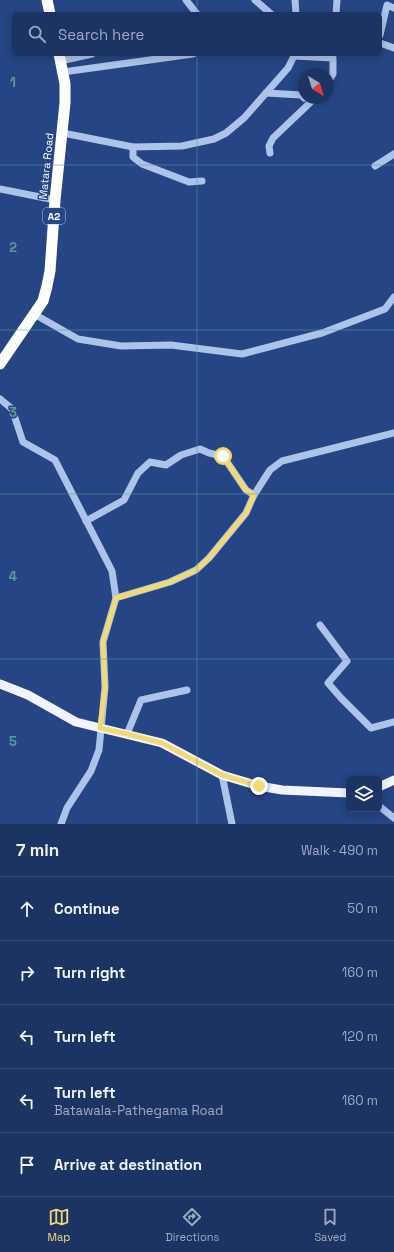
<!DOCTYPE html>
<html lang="en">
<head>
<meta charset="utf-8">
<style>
  :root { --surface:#1c3463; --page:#253c69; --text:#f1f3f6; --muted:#a0aabe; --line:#3a4f78; --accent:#f2d973 }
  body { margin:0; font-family:"Space Grotesk",sans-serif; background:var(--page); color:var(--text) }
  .controls { position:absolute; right:12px; bottom:12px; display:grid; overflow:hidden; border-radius:6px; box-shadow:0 2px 10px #0003 }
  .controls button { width:36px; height:36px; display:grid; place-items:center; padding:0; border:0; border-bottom:1px solid var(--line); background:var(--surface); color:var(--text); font:20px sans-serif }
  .compass { position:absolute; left:298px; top:68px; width:36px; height:36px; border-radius:50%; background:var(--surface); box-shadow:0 2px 10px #0003; rotate:142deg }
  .stop { position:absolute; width:12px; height:12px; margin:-9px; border:3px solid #f2d973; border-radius:50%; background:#fff }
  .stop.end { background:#f2d973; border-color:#fff; box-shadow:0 1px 4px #0008 }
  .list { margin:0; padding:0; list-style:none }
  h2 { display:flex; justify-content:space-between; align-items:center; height:52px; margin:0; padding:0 16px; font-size:17px }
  h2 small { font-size:13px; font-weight:400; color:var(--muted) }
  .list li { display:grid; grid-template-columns:26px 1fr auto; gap:12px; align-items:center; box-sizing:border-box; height:64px; padding:0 16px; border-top:1px solid var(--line) }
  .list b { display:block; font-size:15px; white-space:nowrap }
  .list p { margin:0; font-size:13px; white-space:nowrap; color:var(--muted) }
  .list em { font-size:13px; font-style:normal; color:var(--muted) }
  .icon { flex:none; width:22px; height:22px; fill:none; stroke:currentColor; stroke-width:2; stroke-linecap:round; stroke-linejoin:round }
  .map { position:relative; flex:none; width:394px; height:824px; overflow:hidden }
  .search { position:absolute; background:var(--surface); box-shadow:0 2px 10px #0003; left:12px; right:12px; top:12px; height:44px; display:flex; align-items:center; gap:10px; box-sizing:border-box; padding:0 14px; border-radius:6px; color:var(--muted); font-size:15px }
  .sheet { height:372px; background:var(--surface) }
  nav { display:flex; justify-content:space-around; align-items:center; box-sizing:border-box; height:56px; border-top:1px solid var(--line); background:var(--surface); font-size:11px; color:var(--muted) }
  nav a { display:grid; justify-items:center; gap:2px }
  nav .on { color:var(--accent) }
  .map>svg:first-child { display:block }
</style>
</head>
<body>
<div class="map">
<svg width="394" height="824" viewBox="0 0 394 824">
  <rect width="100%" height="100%" fill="#254584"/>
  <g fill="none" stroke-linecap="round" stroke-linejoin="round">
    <!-- minor -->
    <g stroke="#aec3e8" stroke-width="7">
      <polyline points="186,0 197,14"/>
      <polyline points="255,0 271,14"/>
      <polyline points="295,0 296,14"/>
      <polyline points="336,14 337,0"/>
      <polyline points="380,35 387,5 394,8"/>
      <polyline points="380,43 394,48"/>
      <polyline points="295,56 333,58 333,74 328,82"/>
      <polyline points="60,61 92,54"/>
      <polyline points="63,72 193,54"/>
      <polyline points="266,93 301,95 304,98"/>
      <polyline points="63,133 133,147 182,146 214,139 226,133 244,118 288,68 295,54"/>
      <polyline points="133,147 133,157 142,164 189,182 202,181"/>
      <polyline points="270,153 269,146 273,138 315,98"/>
      <polyline points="375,166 394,154"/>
      <polyline points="0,189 55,200"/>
      <polyline points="34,314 78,339 121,346 171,345 242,354 322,333 385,309 394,297"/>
      <polyline points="0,399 12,409 23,442 55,460 112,571 116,598 103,642 105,687 99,750 91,771 67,808 61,824"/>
      <polyline points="86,521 124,500 138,473 150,462 166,465 181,455 200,449 209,453 223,456 246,490 254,495"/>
      <polyline points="116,598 170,582 196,570 209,558 246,513 254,495 270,470 282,461 394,433"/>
      <polyline points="320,625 347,661 328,683 341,698 371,728 394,722"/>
      <polyline points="127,734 141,700 187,690"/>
      <polyline points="222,775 232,824"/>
      <polyline points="379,806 394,818"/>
    </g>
    <!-- major -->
    <g stroke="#f1f4fe" stroke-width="9">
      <polyline points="0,684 28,695 76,722 162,743 222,775 259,786 282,790 349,793"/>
      <polyline points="379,787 394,780"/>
    </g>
    <!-- highway -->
    <g stroke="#fff" stroke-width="11">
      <polyline points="47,0 50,14"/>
      <polyline points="0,364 43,301 47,286 50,271 55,200 65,103 65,84 59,54"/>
    </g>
  </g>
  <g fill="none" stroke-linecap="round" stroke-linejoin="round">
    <!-- route -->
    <polyline stroke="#f2d973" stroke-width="5" points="223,456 246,490 254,495 246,513 209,558 196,570 170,582 116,598 103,642 105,687 100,728 127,734 162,743 222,775 259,786"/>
  </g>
  <!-- grid -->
  <path fill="none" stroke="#579f9a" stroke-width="1" stroke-opacity="0.55" d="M197,0V14M197,54V824M0,165H394M0,330H394M0,494H394M0,659H394"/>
  <g text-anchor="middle" stroke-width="3" stroke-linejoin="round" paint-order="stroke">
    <!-- shield labels -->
    <rect fill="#254584" stroke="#bec7da" stroke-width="1" x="43" y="208" width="22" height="16" rx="3"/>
    <g font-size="10" font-weight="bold" fill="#fff">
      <text x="54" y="220">A2</text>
    </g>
    <!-- street labels -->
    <g font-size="11" fill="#fff" stroke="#254584">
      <text transform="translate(46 166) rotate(-84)" y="4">Matara Road</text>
    </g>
  </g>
  <g font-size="13" text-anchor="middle" font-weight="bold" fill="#579f9a" stroke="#254584" stroke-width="3" stroke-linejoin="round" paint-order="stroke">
    <text x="13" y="87">1</text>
    <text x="13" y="252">2</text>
    <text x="13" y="417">3</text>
    <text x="13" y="581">4</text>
    <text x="13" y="746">5</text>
  </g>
</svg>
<div class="controls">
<button><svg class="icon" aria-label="layers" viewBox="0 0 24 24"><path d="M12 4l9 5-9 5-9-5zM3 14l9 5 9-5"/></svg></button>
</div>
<svg class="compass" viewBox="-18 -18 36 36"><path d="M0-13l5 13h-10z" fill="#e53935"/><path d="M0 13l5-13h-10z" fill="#a0aabe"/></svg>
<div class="stop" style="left:223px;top:456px"></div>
<div class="stop end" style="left:259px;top:786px"></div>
<div class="search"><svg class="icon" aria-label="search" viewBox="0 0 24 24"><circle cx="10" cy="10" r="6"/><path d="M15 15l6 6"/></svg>Search here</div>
</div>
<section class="sheet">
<h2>7 min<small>Walk · 490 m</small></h2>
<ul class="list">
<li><svg class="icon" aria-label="ahead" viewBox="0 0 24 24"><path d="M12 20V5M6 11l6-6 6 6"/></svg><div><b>Continue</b></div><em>50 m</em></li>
<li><svg class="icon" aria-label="right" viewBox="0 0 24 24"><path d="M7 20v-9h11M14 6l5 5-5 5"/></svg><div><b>Turn right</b></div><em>160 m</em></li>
<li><svg class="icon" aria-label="left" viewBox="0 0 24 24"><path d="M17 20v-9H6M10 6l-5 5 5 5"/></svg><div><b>Turn left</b></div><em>120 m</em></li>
<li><svg class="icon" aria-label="left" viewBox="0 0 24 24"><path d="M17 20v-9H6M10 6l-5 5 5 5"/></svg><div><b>Turn left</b><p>Batawala-Pathegama Road</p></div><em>160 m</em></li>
<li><svg class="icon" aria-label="arrive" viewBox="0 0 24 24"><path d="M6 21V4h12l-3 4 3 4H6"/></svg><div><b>Arrive at destination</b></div></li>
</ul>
</section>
<nav>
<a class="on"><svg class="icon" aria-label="map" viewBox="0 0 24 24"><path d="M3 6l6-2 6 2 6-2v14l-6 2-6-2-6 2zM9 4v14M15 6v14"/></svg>Map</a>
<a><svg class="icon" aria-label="directions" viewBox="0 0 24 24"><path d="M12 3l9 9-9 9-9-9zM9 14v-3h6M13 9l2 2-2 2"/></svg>Directions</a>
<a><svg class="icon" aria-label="saved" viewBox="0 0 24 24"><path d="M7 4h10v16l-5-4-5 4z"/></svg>Saved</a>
</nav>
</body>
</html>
